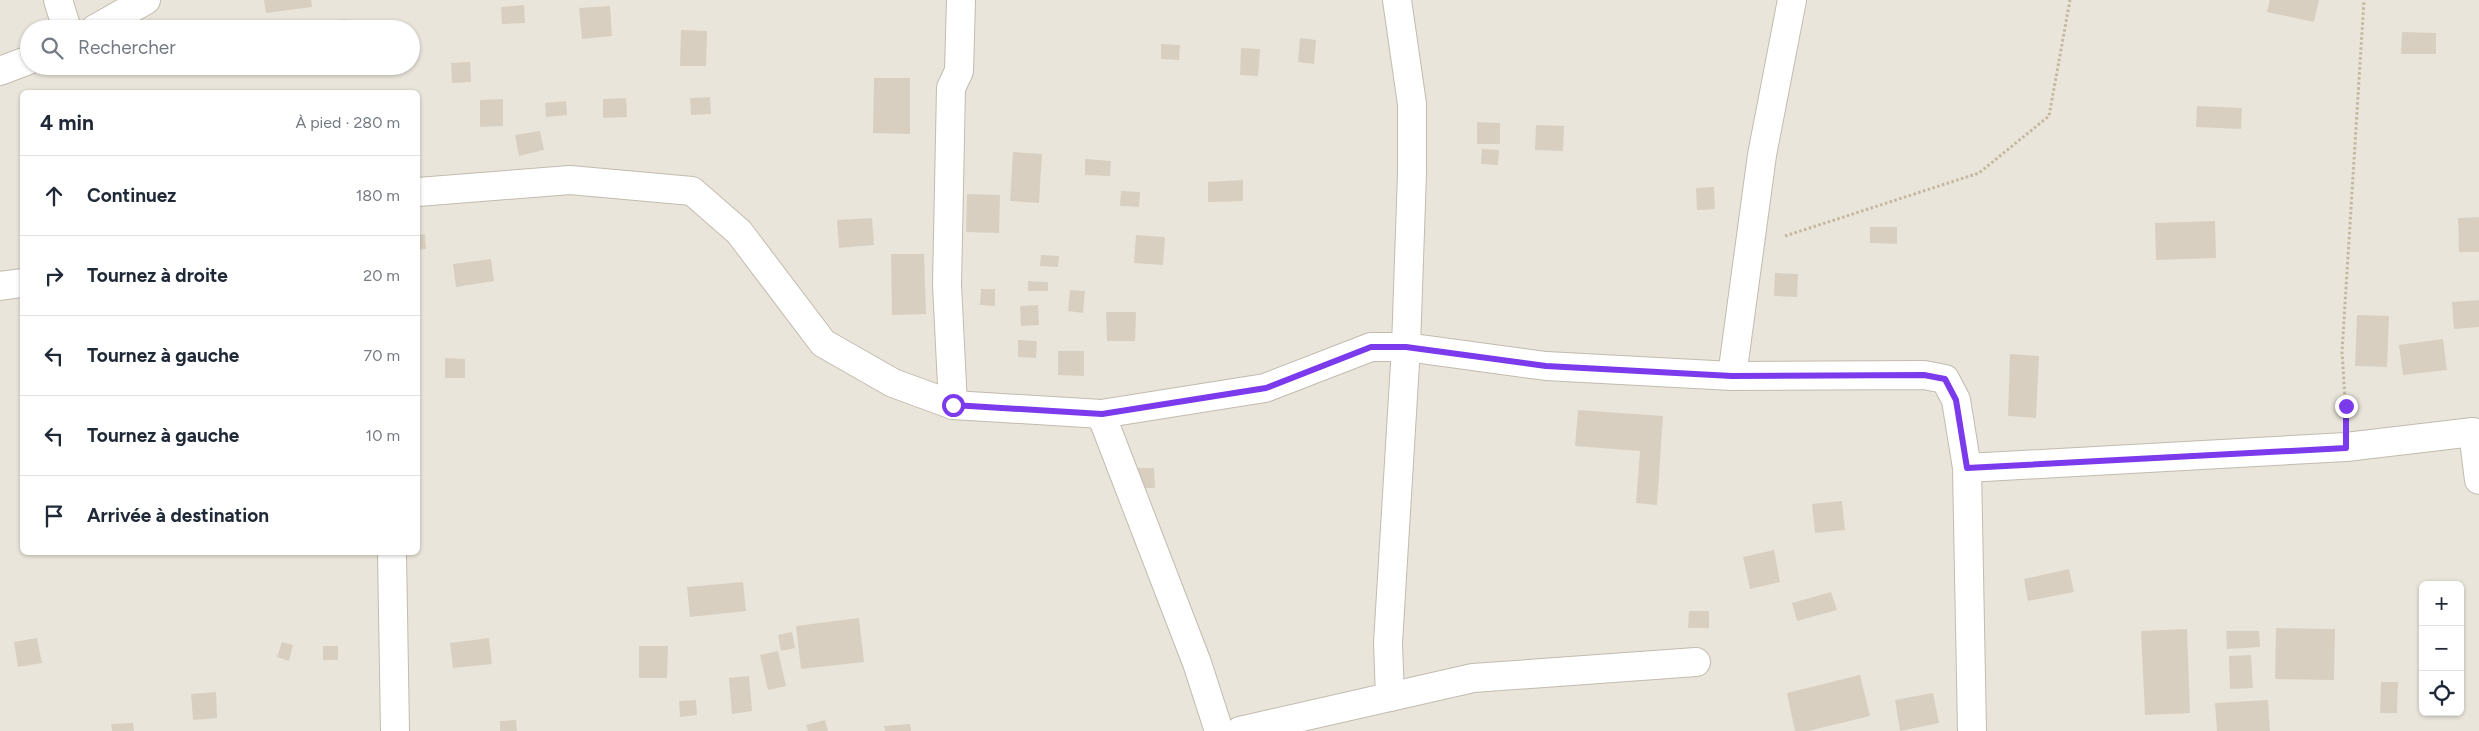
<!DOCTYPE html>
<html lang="fr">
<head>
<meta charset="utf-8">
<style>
  :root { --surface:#fff; --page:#f6f6f7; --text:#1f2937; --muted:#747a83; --line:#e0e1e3 }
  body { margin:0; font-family:Figtree,sans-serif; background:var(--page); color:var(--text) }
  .controls { position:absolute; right:15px; bottom:15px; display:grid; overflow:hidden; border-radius:8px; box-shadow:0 1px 4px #0004 }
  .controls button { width:45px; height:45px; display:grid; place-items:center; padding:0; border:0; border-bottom:1px solid var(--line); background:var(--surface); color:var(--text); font:25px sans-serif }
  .stop { position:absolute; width:15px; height:15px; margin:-11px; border:4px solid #7c3aed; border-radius:50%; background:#fff }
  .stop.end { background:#7c3aed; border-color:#fff; box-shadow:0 1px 5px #0008 }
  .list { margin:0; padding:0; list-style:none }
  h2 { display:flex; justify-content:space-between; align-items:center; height:65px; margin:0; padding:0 20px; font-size:21px }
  h2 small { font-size:16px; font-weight:400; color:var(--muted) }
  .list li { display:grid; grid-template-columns:32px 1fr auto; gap:15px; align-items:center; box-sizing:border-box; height:80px; padding:0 20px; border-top:1px solid var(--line) }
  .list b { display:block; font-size:19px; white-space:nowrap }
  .list em { font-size:16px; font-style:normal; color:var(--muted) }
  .icon { flex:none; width:28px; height:28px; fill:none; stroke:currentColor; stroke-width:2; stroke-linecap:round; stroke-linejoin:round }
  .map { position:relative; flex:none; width:2479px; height:731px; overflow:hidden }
  .search { position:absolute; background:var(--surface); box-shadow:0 1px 4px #0004; left:20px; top:20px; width:400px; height:55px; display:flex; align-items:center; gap:12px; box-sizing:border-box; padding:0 18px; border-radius:28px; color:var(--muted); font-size:19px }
  .panel { position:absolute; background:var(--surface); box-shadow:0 1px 4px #0004; left:20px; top:90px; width:400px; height:465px; border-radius:8px }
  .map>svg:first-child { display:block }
</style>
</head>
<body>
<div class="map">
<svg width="2479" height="731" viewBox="0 0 2479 731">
  <rect width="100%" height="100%" fill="#f6f3ec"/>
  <!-- residential -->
  <path fill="#eae5da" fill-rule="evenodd" d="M0,0H2479V731H0ZM29,29H411V66H29ZM22,92H418V552H22ZM2423,585H2460V712H2423Z"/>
  <!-- building -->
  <g fill="#d8cfc1">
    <polygon points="264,0 311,0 312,7 266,13"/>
    <polygon points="2270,0 2319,0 2314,22 2267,12"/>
    <polygon points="524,5 525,23 502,24 501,7"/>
    <polygon points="610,6 612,36 582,39 579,8"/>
    <polygon points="345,19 347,29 326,29 325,24"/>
    <polygon points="681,30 707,31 706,66 680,66"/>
    <polygon points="2402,32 2436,33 2436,54 2401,54"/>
    <polygon points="1300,38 1316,40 1314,64 1298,62"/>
    <polygon points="1161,44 1180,45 1179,60 1161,59"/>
    <polygon points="1241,48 1260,49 1258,76 1240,75"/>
    <polygon points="470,62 471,82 452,83 451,63"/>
    <polygon points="874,78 910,78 910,134 873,133"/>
    <polygon points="710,97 711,114 691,115 690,98"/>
    <polygon points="626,98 627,117 603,118 603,99"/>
    <polygon points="503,99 503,126 480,127 480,100"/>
    <polygon points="566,101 567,115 546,117 545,103"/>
    <polygon points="2197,106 2242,108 2241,129 2196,127"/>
    <polygon points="1477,122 1500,123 1500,144 1477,144"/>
    <polygon points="1536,125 1564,126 1563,151 1535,150"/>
    <polygon points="540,131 544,150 519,156 515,135"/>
    <polygon points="1482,149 1499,150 1498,165 1481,164"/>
    <polygon points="1013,152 1042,154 1039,203 1010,201"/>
    <polygon points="1085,159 1111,161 1110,176 1085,175"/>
    <polygon points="1243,180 1243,201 1208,202 1208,182"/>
    <polygon points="1714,187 1715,209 1697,210 1696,188"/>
    <polygon points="1121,191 1140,192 1139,207 1120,206"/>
    <polygon points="967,194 1000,195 999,233 966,232"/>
    <polygon points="2479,217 2479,252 2459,252 2458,218"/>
    <polygon points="872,218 874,245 839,248 837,220"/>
    <polygon points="2215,221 2216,258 2156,260 2155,223"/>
    <polygon points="1870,227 1897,227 1897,244 1870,243"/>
    <polygon points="425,234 426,249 418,250 418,235"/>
    <polygon points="1136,235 1165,237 1163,265 1134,263"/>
    <polygon points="891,254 924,254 926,314 892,315"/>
    <polygon points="1041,255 1059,256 1058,267 1040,266"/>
    <polygon points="491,259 494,281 456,287 453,264"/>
    <polygon points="1775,273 1798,274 1797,297 1774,296"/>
    <polygon points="1028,281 1048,282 1048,291 1028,291"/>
    <polygon points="981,289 995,289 995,306 980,305"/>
    <polygon points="1070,290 1085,291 1083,313 1068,311"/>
    <polygon points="2479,300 2479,327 2454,329 2452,302"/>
    <polygon points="1038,305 1039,325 1021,326 1020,306"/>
    <polygon points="1106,312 1136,312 1135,341 1107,341"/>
    <polygon points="2357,315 2389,316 2387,367 2355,366"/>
    <polygon points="2443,339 2447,370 2403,375 2399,345"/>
    <polygon points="1018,340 1037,341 1036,358 1018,357"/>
    <polygon points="1058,351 1084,351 1084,376 1058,375"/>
    <polygon points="2010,354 2039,356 2036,418 2008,416"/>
    <polygon points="445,358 465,359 465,378 445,378"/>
    <polygon points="1578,410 1663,416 1657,505 1636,503 1640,451 1575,446"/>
    <polygon points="1137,468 1154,468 1155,488 1138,488"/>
    <polygon points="1842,501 1845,530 1815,533 1812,504"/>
    <polygon points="1774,550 1780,582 1750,589 1743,557"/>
    <polygon points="2069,569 2074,592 2028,601 2024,579"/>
    <polygon points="743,582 746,611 690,617 687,587"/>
    <polygon points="1831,592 1837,610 1797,621 1792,603"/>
    <polygon points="1689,611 1709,611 1709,628 1688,628"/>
    <polygon points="859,618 864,662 801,669 796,626"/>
    <polygon points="2276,628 2335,629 2334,680 2275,679"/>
    <polygon points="2187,629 2190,713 2145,715 2141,631"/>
    <polygon points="2226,631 2259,631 2260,647 2227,649"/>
    <polygon points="792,632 795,648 781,651 778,635"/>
    <polygon points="37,638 42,663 18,667 14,642"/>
    <polygon points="489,638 492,664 453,668 450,643"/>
    <polygon points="282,642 293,645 289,661 277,657"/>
    <rect x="323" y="646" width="15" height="14"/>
    <polygon points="639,646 668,646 667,678 639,678"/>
    <polygon points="778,651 786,686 768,690 760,655"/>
    <polygon points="2251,655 2253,688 2230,689 2229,656"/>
    <polygon points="1860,675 1870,716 1808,731 1795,731 1787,693"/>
    <polygon points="749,676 752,711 732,714 729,678"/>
    <polygon points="2381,682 2398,682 2397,713 2380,713"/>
    <polygon points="216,692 217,718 193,720 191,694"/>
    <polygon points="1933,693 1939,723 1900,731 1895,700"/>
    <polygon points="696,700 697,715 680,717 679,701"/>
    <polygon points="2268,700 2270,731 2217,731 2215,703"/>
    <polygon points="516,720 517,731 500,731 500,721"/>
    <polygon points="825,720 828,731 808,731 806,725"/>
    <polygon points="133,723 134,731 112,731 111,724"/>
    <polygon points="910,724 911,731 885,731 884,726"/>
  </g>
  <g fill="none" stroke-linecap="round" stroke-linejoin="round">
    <!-- minor casing -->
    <g stroke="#c2bbae" stroke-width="30">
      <g id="minor">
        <polyline points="58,0 67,29"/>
        <polyline points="95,29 146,0"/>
        <polyline points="0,71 29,60"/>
        <polyline points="418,192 570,180 692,191 739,232 823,343 893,383 953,405 1101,414 1265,388 1371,347 1406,347 1546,366 1732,376 1924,375 1945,379 1956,400 1967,468 1972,731"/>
        <polyline points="0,286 22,283"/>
        <polyline points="1732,376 1762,155 1792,0"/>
        <polyline points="953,405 947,285 951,88 959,71 961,0"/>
        <polyline points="1101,414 1197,663 1219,731"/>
        <polyline points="1967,468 2346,447 2473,432 2479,480"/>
        <polyline points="392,552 395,731"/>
        <polyline points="1390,697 1388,643 1406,347 1412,173 1412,104 1397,0"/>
        <polyline points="1240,731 1473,678 1696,662"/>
      </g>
    </g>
    <!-- path -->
    <g stroke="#c4b79f" stroke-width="3" stroke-dasharray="2.5 2.5" stroke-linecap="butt">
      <polyline points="1785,236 1979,173 2049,116 2070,0"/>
      <polyline points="2346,414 2342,352 2364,0"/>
    </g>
    <!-- minor -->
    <use href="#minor" stroke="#fff" stroke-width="28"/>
  </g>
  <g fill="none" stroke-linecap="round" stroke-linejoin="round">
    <!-- route -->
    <polyline stroke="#7c3aed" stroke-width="6" points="953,405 1102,414 1266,388 1371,347 1406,347 1546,366 1732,376 1924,375 1945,379 1956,400 1967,468 2346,448 2346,406"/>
  </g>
</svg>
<div class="controls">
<button>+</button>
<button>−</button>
<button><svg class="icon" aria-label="locate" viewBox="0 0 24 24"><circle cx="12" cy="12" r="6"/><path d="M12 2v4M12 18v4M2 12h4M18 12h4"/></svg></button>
</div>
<div class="stop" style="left:953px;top:405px"></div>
<div class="stop end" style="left:2346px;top:406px"></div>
<div class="search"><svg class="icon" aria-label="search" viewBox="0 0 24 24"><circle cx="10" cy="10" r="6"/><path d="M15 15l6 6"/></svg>Rechercher</div>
<section class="panel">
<h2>4 min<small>À pied · 280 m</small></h2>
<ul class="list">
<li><svg class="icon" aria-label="ahead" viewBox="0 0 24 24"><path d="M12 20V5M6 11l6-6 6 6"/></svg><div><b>Continuez</b></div><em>180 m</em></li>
<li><svg class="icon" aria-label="right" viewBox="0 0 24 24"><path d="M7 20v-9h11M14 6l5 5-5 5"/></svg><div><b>Tournez à droite</b></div><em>20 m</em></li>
<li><svg class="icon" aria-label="left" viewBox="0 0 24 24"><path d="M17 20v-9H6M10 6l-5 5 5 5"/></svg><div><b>Tournez à gauche</b></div><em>70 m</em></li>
<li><svg class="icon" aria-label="left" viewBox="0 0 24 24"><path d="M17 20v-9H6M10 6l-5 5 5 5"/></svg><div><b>Tournez à gauche</b></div><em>10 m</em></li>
<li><svg class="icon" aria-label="arrive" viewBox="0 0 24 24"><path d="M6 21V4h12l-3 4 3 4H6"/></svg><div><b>Arrivée à destination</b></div></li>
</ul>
</section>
</div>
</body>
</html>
